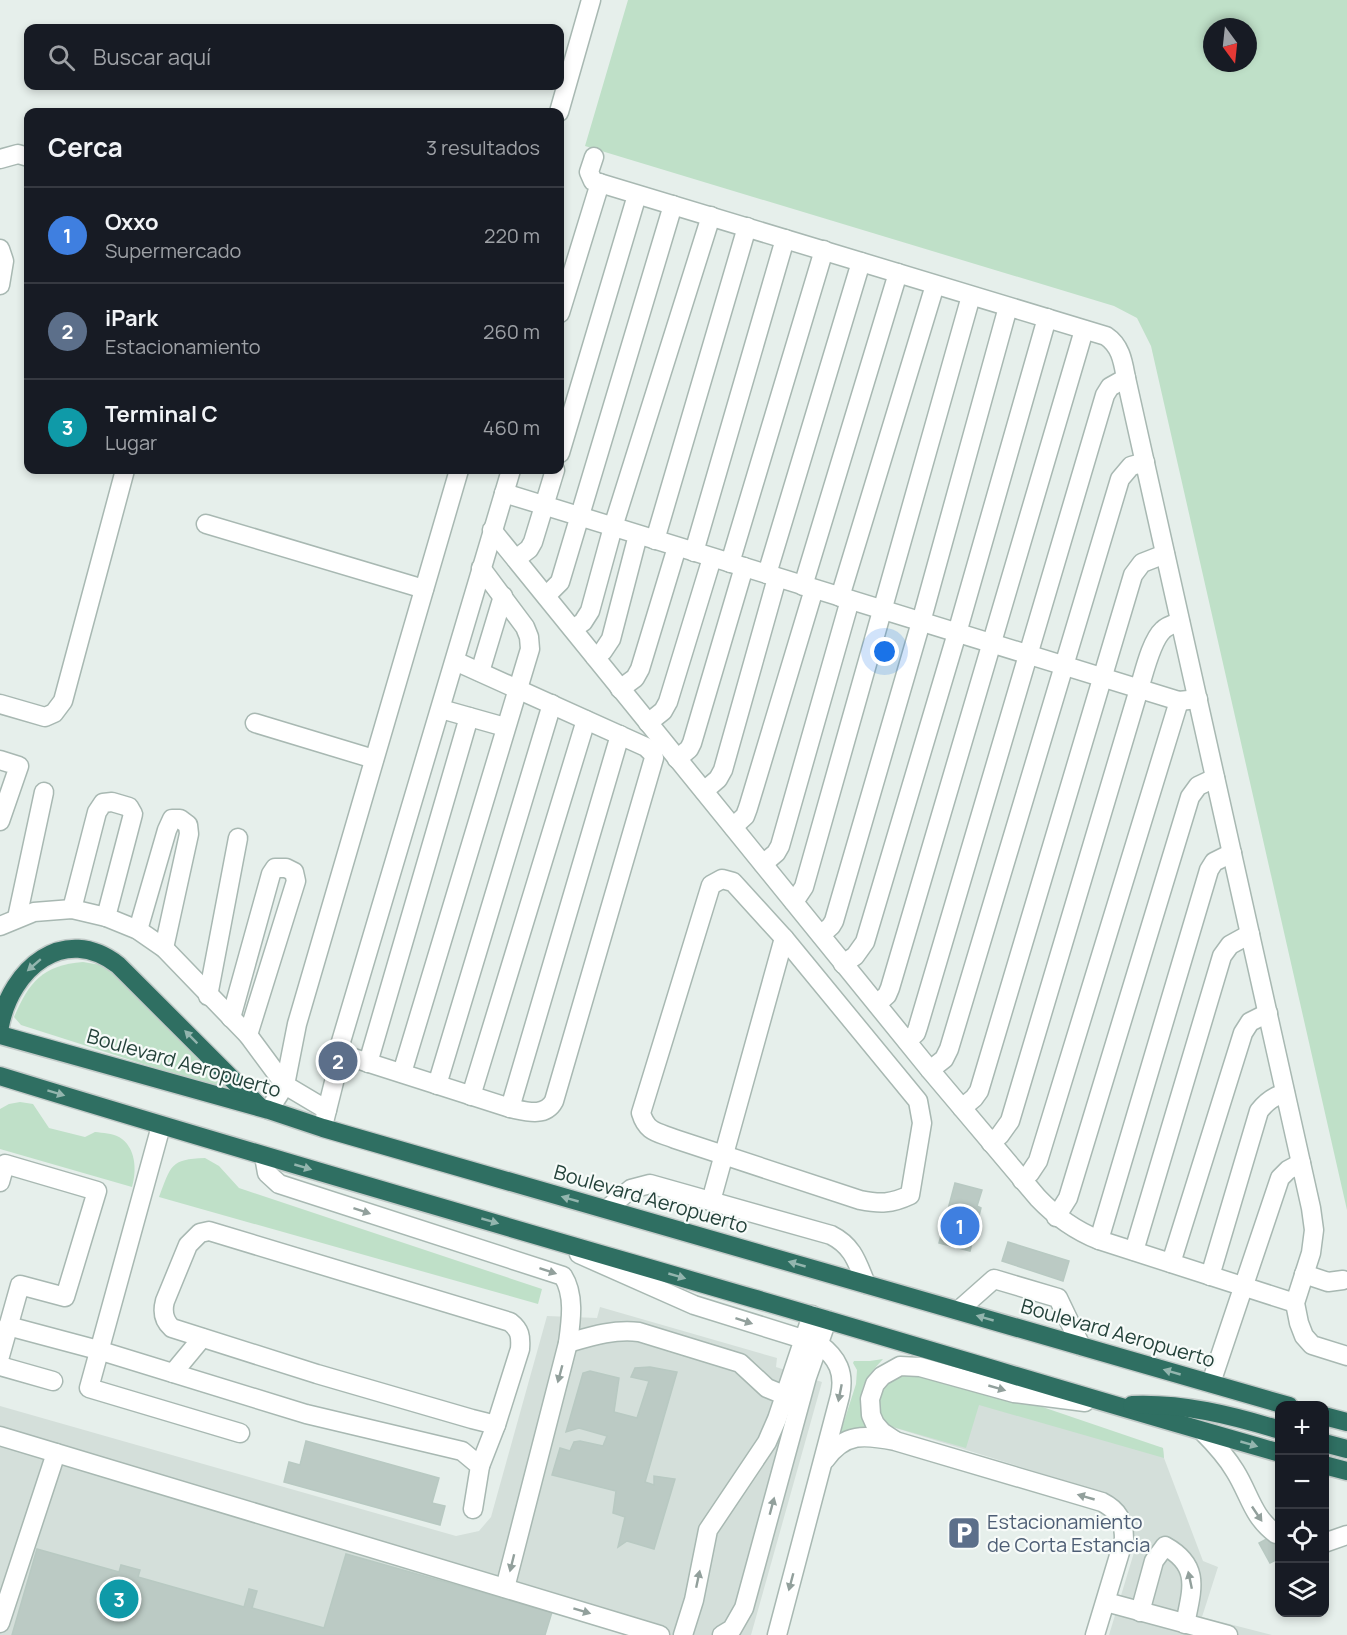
<!DOCTYPE html>
<html lang="es">
<head>
<meta charset="utf-8">
<style>
  :root { --surface:#171b24; --page:#20242c; --text:#f1f3f6; --muted:#9ea1a6; --line:#363941; --accent:#0b8043 }
  body { margin:0; font-family:Manrope,sans-serif; background:var(--page); color:var(--text) }
  .controls { position:absolute; right:18px; bottom:18px; display:grid; overflow:hidden; border-radius:12px; box-shadow:0 3px 9px #0003 }
  .controls button { width:54px; height:54px; display:grid; place-items:center; padding:0; border:0; border-bottom:2px solid var(--line); background:var(--surface); color:var(--text); font:30px sans-serif }
  .compass { position:absolute; left:1203px; top:18px; width:54px; height:54px; border-radius:50%; background:var(--surface); box-shadow:0 3px 9px #0003; rotate:165deg }
  .you { position:absolute; left:885px; top:652px; width:21px; height:21px; margin:-15px; border:4px solid #fff; border-radius:50%; background:#1a73e8; box-shadow:0 0 0 9px #1a73e833 }
  .badge { display:grid; place-items:center; width:39px; height:39px; border-radius:50%; background:var(--accent); color:#fff; font-size:20px; font-weight:700 }
  .pin { position:absolute; translate:-50% -50%; border:3px solid #fff; box-shadow:0 2px 6px #0006 }
  .list { margin:0; padding:0; list-style:none }
  h2 { display:flex; justify-content:space-between; align-items:center; height:78px; margin:0; padding:0 24px; font-size:26px }
  h2 small { font-size:20px; font-weight:400; color:var(--muted) }
  .list li { display:grid; grid-template-columns:39px 1fr auto; gap:18px; align-items:center; box-sizing:border-box; height:96px; padding:0 24px; border-top:2px solid var(--line) }
  .list b { display:block; font-size:22px; white-space:nowrap }
  .list p { margin:0; font-size:20px; white-space:nowrap; color:var(--muted) }
  .list em { font-size:20px; font-style:normal; color:var(--muted) }
  .icon { flex:none; width:33px; height:33px; fill:none; stroke:currentColor; stroke-width:2; stroke-linecap:round; stroke-linejoin:round }
  .map { position:relative; flex:none; width:1347px; height:1635px; overflow:hidden }
  .search { position:absolute; background:var(--surface); box-shadow:0 3px 9px #0003; left:24px; top:24px; width:540px; height:66px; display:flex; align-items:center; gap:15px; box-sizing:border-box; padding:0 21px; border-radius:12px; color:var(--muted); font-size:22px }
  .panel { position:absolute; background:var(--surface); box-shadow:0 3px 9px #0003; left:24px; top:108px; width:540px; height:366px; border-radius:12px }
  .map>svg:first-child { display:block }
</style>
</head>
<body>
<div class="map">
<svg width="1347" height="1635" viewBox="0 0 1347 1635">
  <rect width="100%" height="100%" fill="#e6efeb"/>
  <!-- built -->
  <g fill="#d4dfda">
    <polygon points="600,1307 777,1358 776,1367 822,1382 751,1635 625,1635 552,1612 545,1635 0,1635 0,1406 456,1536 479,1531 491,1517 547,1316 597,1318"/>
    <polygon points="882,1376 1163,1448 1164,1458 1203,1561 1218,1567 1202,1617 1272,1635 1109,1635 1136,1546 1130,1520 1123,1510 1115,1500 1092,1489 886,1425"/>
  </g>
  <!-- green -->
  <g fill="#bfe0c8" fill-rule="evenodd">
    <path d="M628,0H1347V1210L1151,346L1137,318L1114,306L585,146ZM1212,27H1248V63H1212Z"/>
    <path d="M83,962L101,965L121,980L231,1092L21,1025L14,1017C29,982 43,965 83,962Z"/>
    <path d="M20,1102L33,1104L49,1128L85,1137L95,1132C103,1133 112,1133 119,1137C136,1147 137,1170 132,1187L0,1149V1109L9,1104Z"/>
    <path d="M205,1158L219,1166L239,1188L542,1289L538,1304L159,1197C171,1166 170,1159 205,1158Z"/>
    <path d="M883,1359C859,1385 855,1395 872,1427L839,1437L856,1384L857,1370L853,1363L854,1361H870Z"/>
    <polygon points="900,1366 1019,1399 1163,1448 1164,1458 979,1405 966,1448 886,1425 878,1417 871,1394"/>
  </g>
  <!-- building -->
  <g fill="#bbcac4" stroke="#b8c9c2" stroke-width="1.5">
    <polygon points="955,1183 982,1190 977,1206 981,1208 970,1251 939,1243"/>
    <polygon points="1008,1242 1069,1261 1063,1281 1002,1261"/>
    <polygon points="650,1367 677,1372 645,1482 654,1485 654,1476 675,1479 654,1549 627,1541 618,1547 625,1517 613,1513 616,1491 552,1475 560,1448 570,1451 574,1442 580,1441 603,1446 607,1436 579,1428 566,1432 583,1373 590,1371 619,1378 614,1412 637,1418 649,1381 631,1377 635,1368"/>
    <polygon points="306,1441 439,1478 432,1503 445,1506 440,1525 284,1482 289,1462 300,1465"/>
    <polygon points="1280,1532 1280,1558 1270,1563 1259,1543"/>
    <polygon points="37,1549 119,1572 121,1565 140,1570 138,1577 244,1607 249,1589 257,1591 252,1608 324,1628 346,1554 552,1612 545,1635 12,1635"/>
  </g>
  <g fill="none" stroke-linecap="round" stroke-linejoin="round">
    <!-- minor casing -->
    <g stroke="#a8b8b2" stroke-width="21">
      <g id="minor">
        <polyline points="559,112 591,0"/>
        <path d="M594,157L589,172L593,181L1106,336C1121,346 1123,362 1126,378L1311,1208L1314,1230L1311,1253L1295,1303L1299,1323L1304,1336L1312,1345L1347,1356"/>
        <polyline points="0,159 18,154 28,157"/>
        <polyline points="0,249 4,261 0,285"/>
        <polyline points="560,313 600,183"/>
        <polyline points="560,453 637,195"/>
        <polyline points="504,493 1179,701 1198,699"/>
        <polyline points="206,524 424,589"/>
        <path d="M492,530L930,1070L1038,1198C1056,1217 1074,1230 1099,1240L1295,1303"/>
        <polyline points="655,540 747,227"/>
        <polyline points="694,552 785,239"/>
        <polyline points="516,559 529,549 533,542 555,470"/>
        <polyline points="730,563 824,250"/>
        <polyline points="767,574 861,262"/>
        <polyline points="803,586 898,273"/>
        <polyline points="546,596 560,582 673,205"/>
        <polyline points="840,597 935,285"/>
        <polyline points="573,629 583,622 590,611 613,527 711,216"/>
        <polyline points="595,657 603,651 611,639 638,535"/>
        <path d="M455,661L646,747L653,754L654,758L554,1101C545,1118 525,1111 510,1108L341,1054L340,1045L511,470"/>
        <polyline points="480,672 503,596"/>
        <polyline points="620,689 635,678 640,669 677,547"/>
        <polyline points="0,704 45,717 54,713 63,701 125,470"/>
        <polyline points="441,709 505,727"/>
        <polyline points="255,723 374,759"/>
        <polyline points="648,723 663,711 668,702 712,558"/>
        <polyline points="677,759 689,749 692,743 744,567"/>
        <polyline points="0,760 19,766 0,821"/>
        <polyline points="704,791 718,779 723,770 777,578"/>
        <polyline points="733,827 745,816 748,808 814,589"/>
        <polyline points="763,864 776,853 780,846 850,600"/>
        <path d="M722,879L733,882L784,938L918,1101L922,1123L910,1195C891,1204 880,1204 860,1200L675,1139C658,1132 647,1133 641,1113L711,885Z"/>
        <polyline points="793,901 798,896 804,887 971,296"/>
        <polyline points="72,909 97,812 103,803 112,802 129,807 133,814 106,917"/>
        <polyline points="17,918 44,792"/>
        <polyline points="0,926 34,912 72,909 106,917 138,930 164,948 248,1035 285,1085 327,1110"/>
        <polyline points="138,930 167,830 172,819 180,819 188,825 189,834 164,948"/>
        <polyline points="821,935 831,926 834,921 921,622 1008,307"/>
        <polyline points="843,964 855,956 865,942 957,633 1047,318"/>
        <polyline points="208,996 238,838"/>
        <polyline points="877,1004 887,995 890,988 1084,330"/>
        <polyline points="231,1018 271,874 275,868 286,868 294,872 296,881 248,1035"/>
        <polyline points="907,1041 916,1033 918,1027 1105,395 1110,387 1126,378"/>
        <polyline points="368,1063 469,717"/>
        <polyline points="930,1070 944,1059 949,1049 1120,479 1131,466 1145,462"/>
        <polyline points="402,1073 530,649 529,637 525,627 481,568"/>
        <polyline points="437,1085 552,704"/>
        <polyline points="471,1096 586,720"/>
        <polyline points="510,1108 620,735"/>
        <polyline points="962,1108 974,1098 979,1091 1133,575 1142,563 1165,554"/>
        <polyline points="269,1110 285,1085 297,1024 459,470"/>
        <polyline points="324,1122 341,1054"/>
        <polyline points="161,1126 89,1388 240,1433"/>
        <path d="M991,1143L1000,1135L1010,1121L1139,689C1144,673 1151,641 1163,630C1168,625 1174,624 1180,622"/>
        <path d="M264,1156L267,1173L279,1184L563,1276C575,1295 571,1321 568,1343L505,1588"/>
        <polyline points="1022,1180 1030,1173 1038,1161 1179,701"/>
        <polyline points="0,1182 5,1164 97,1191 65,1297 20,1285 0,1356"/>
        <polyline points="711,1201 784,938"/>
        <path d="M607,1209L631,1189L650,1184L831,1235C853,1246 857,1262 866,1284"/>
        <polyline points="1056,1217 1068,1198 1190,797 1198,786 1215,778"/>
        <path d="M209,1231L510,1322C520,1330 521,1336 520,1349L496,1425L472,1419L317,1374L172,1328C164,1321 162,1312 165,1301L188,1245L200,1233Z"/>
        <polyline points="1099,1240 1209,870 1214,862 1232,853"/>
        <polyline points="1134,1251 1222,956 1230,945 1250,934"/>
        <path d="M579,1254L694,1305L819,1344C838,1358 845,1373 840,1396L777,1635"/>
        <polyline points="1171,1263 1243,1033 1250,1022 1268,1013"/>
        <polyline points="1304,1274 1328,1282 1343,1280"/>
        <path d="M1210,1276L1259,1111C1267,1101 1274,1096 1285,1093"/>
        <polyline points="959,1310 994,1279 1058,1298 1081,1346"/>
        <polyline points="8,1326 98,1350 306,1414 462,1451 480,1466 473,1509"/>
        <path d="M568,1343C592,1336 614,1329 639,1332L740,1363L767,1388L784,1395"/>
        <polyline points="0,1366 53,1381"/>
        <polyline points="173,1373 202,1338"/>
        <polyline points="1211,1383 1280,1178 1288,1170 1301,1163"/>
        <path d="M1202,1431C1214,1443 1226,1456 1235,1471C1250,1495 1252,1516 1276,1534"/>
        <polyline points="0,1436 660,1635"/>
        <polyline points="894,1440 882,1432 875,1424 871,1415 870,1399 875,1384 882,1376 900,1366 920,1367 1014,1393 1085,1402"/>
        <path d="M825,1460C845,1432 865,1435 895,1441L1102,1502C1118,1510 1124,1521 1124,1539L1095,1635"/>
        <polyline points="480,1466 496,1425"/>
        <polyline points="1324,1543 1347,1535"/>
        <polyline points="1106,1602 1228,1635"/>
        <path d="M1140,1612L1154,1561L1165,1546C1201,1566 1192,1589 1185,1624"/>
        <polyline points="0,1623 56,1453"/>
        <polyline points="683,1635 694,1600 708,1530 767,1442 777,1419 812,1315"/>
        <polyline points="722,1635 732,1629 744,1608 807,1377 827,1320"/>
      </g>
    </g>
    <!-- highway casing -->
    <g stroke="#c2cac8" stroke-width="21">
      <g id="highway">
        <path d="M0,1026C11,969 64,923 118,965L260,1107"/>
        <polyline points="0,1035 269,1110 323,1128 1289,1406"/>
        <path d="M0,1076C250,1153 501,1225 752,1298C928,1349 1103,1403 1280,1453"/>
        <path d="M1132,1405C1183,1403 1231,1415 1280,1430"/>
        <polyline points="1324,1416 1347,1422"/>
        <polyline points="1324,1443 1347,1449"/>
        <polyline points="1324,1465 1347,1471"/>
      </g>
    </g>
    <!-- minor -->
    <use href="#minor" stroke="#fff" stroke-width="18"/>
    <!-- highway -->
    <use href="#highway" stroke="#2f6f62" stroke-width="18"/>
  </g>
  <!-- one-way arrows -->
  <defs><path id="oneway-solid" d="M-6-.8H1V-3.2L6.5 0L1 3.2V.8H-6Z" transform="scale(1.5)"/></defs>
  <g fill="#93b5ae">
    <use href="#oneway-solid" transform="translate(34 965) rotate(139)"/>
    <use href="#oneway-solid" transform="translate(191 1037) rotate(-135)"/>
    <use href="#oneway-solid" transform="translate(56 1093) rotate(17)"/>
    <use href="#oneway-solid" transform="translate(303 1167) rotate(16)"/>
    <use href="#oneway-solid" transform="translate(570 1199) rotate(-164)"/>
    <use href="#oneway-solid" transform="translate(490 1221) rotate(16)"/>
    <use href="#oneway-solid" transform="translate(797 1264) rotate(-164)"/>
    <use href="#oneway-solid" transform="translate(677 1276) rotate(16)"/>
    <use href="#oneway-solid" transform="translate(985 1318) rotate(-164)"/>
    <use href="#oneway-solid" transform="translate(1172 1372) rotate(-164)"/>
    <use href="#oneway-solid" transform="translate(1249 1444) rotate(16)"/>
  </g>
  <g fill="#92a09c">
    <use href="#oneway-solid" transform="translate(362 1211) rotate(18)"/>
    <use href="#oneway-solid" transform="translate(548 1271) rotate(18)"/>
    <use href="#oneway-solid" transform="translate(744 1321) rotate(18)"/>
    <use href="#oneway-solid" transform="translate(560 1374) rotate(105)"/>
    <use href="#oneway-solid" transform="translate(997 1388) rotate(16)"/>
    <use href="#oneway-solid" transform="translate(840 1393) rotate(101)"/>
    <use href="#oneway-solid" transform="translate(1086 1497) rotate(-164)"/>
    <use href="#oneway-solid" transform="translate(772 1506) rotate(-75)"/>
    <use href="#oneway-solid" transform="translate(1257 1514) rotate(56)"/>
    <use href="#oneway-solid" transform="translate(512 1563) rotate(104)"/>
    <use href="#oneway-solid" transform="translate(698 1579) rotate(-78)"/>
    <use href="#oneway-solid" transform="translate(1190 1580) rotate(-102)"/>
    <use href="#oneway-solid" transform="translate(791 1582) rotate(105)"/>
    <use href="#oneway-solid" transform="translate(582 1611) rotate(17)"/>
  </g>
  <!-- icons -->
  <defs>
    <g id="parking-square" transform="scale(1.725)"><rect x="-9" y="-9" width="18" height="18" rx="4" fill="#5c6f8a" stroke="#f7fbf9"/><path d="M-3.5-5.5H1a3.5 3.5 0 0 1 0 7H-1V5.5H-3.5ZM-1-3.4V-.6H.8a1.4 1.4 0 0 0 0-2.8Z" fill="#fff"/></g>
  </defs>
  <g fill-rule="evenodd">
    <use href="#parking-square" x="964" y="1533"/>
  </g>
  <g text-anchor="middle" stroke-width="4.5" stroke-linejoin="round" paint-order="stroke">
    <!-- street labels -->
    <g font-size="20" fill="#24423a" stroke="#f7fbf9">
      <text transform="translate(184 1063) rotate(16)" y="7">Boulevard Aeropuerto</text>
      <text transform="translate(651 1199) rotate(16)" y="7">Boulevard Aeropuerto</text>
      <text transform="translate(1118 1333) rotate(16)" y="7">Boulevard Aeropuerto</text>
    </g>
    <!-- service labels -->
    <g font-size="20" fill="#4e5e75" stroke="#f7fbf9" text-anchor="start">
      <text x="987" y="1529">Estacionamiento<tspan x="987" dy="23">de Corta Estancia</tspan></text>
    </g>
  </g>
</svg>
<div class="controls">
<button>+</button>
<button>−</button>
<button><svg class="icon" aria-label="locate" viewBox="0 0 24 24"><circle cx="12" cy="12" r="6"/><path d="M12 2v4M12 18v4M2 12h4M18 12h4"/></svg></button>
<button><svg class="icon" aria-label="layers" viewBox="0 0 24 24"><path d="M12 4l9 5-9 5-9-5zM3 14l9 5 9-5"/></svg></button>
</div>
<svg class="compass" viewBox="-18 -18 36 36"><path d="M0-13l5 13h-10z" fill="#e53935"/><path d="M0 13l5-13h-10z" fill="#9ea1a6"/></svg>
<div class="you"></div>
<div class="pin badge" style="left:960px;top:1226px;background:#3f7fe0">1</div>
<div class="pin badge" style="left:338px;top:1061px;background:#5c6f8a">2</div>
<div class="pin badge" style="left:119px;top:1599px;background:#0f9aa8">3</div>
<div class="search"><svg class="icon" aria-label="search" viewBox="0 0 24 24"><circle cx="10" cy="10" r="6"/><path d="M15 15l6 6"/></svg>Buscar aquí</div>
<section class="panel">
<h2>Cerca<small>3 resultados</small></h2>
<ul class="list">
<li><span class="badge" style="background:#3f7fe0">1</span><div><b>Oxxo</b><p>Supermercado</p></div><em>220 m</em></li>
<li><span class="badge" style="background:#5c6f8a">2</span><div><b>iPark</b><p>Estacionamiento</p></div><em>260 m</em></li>
<li><span class="badge" style="background:#0f9aa8">3</span><div><b>Terminal C</b><p>Lugar</p></div><em>460 m</em></li>
</ul>
</section>
</div>
</body>
</html>
